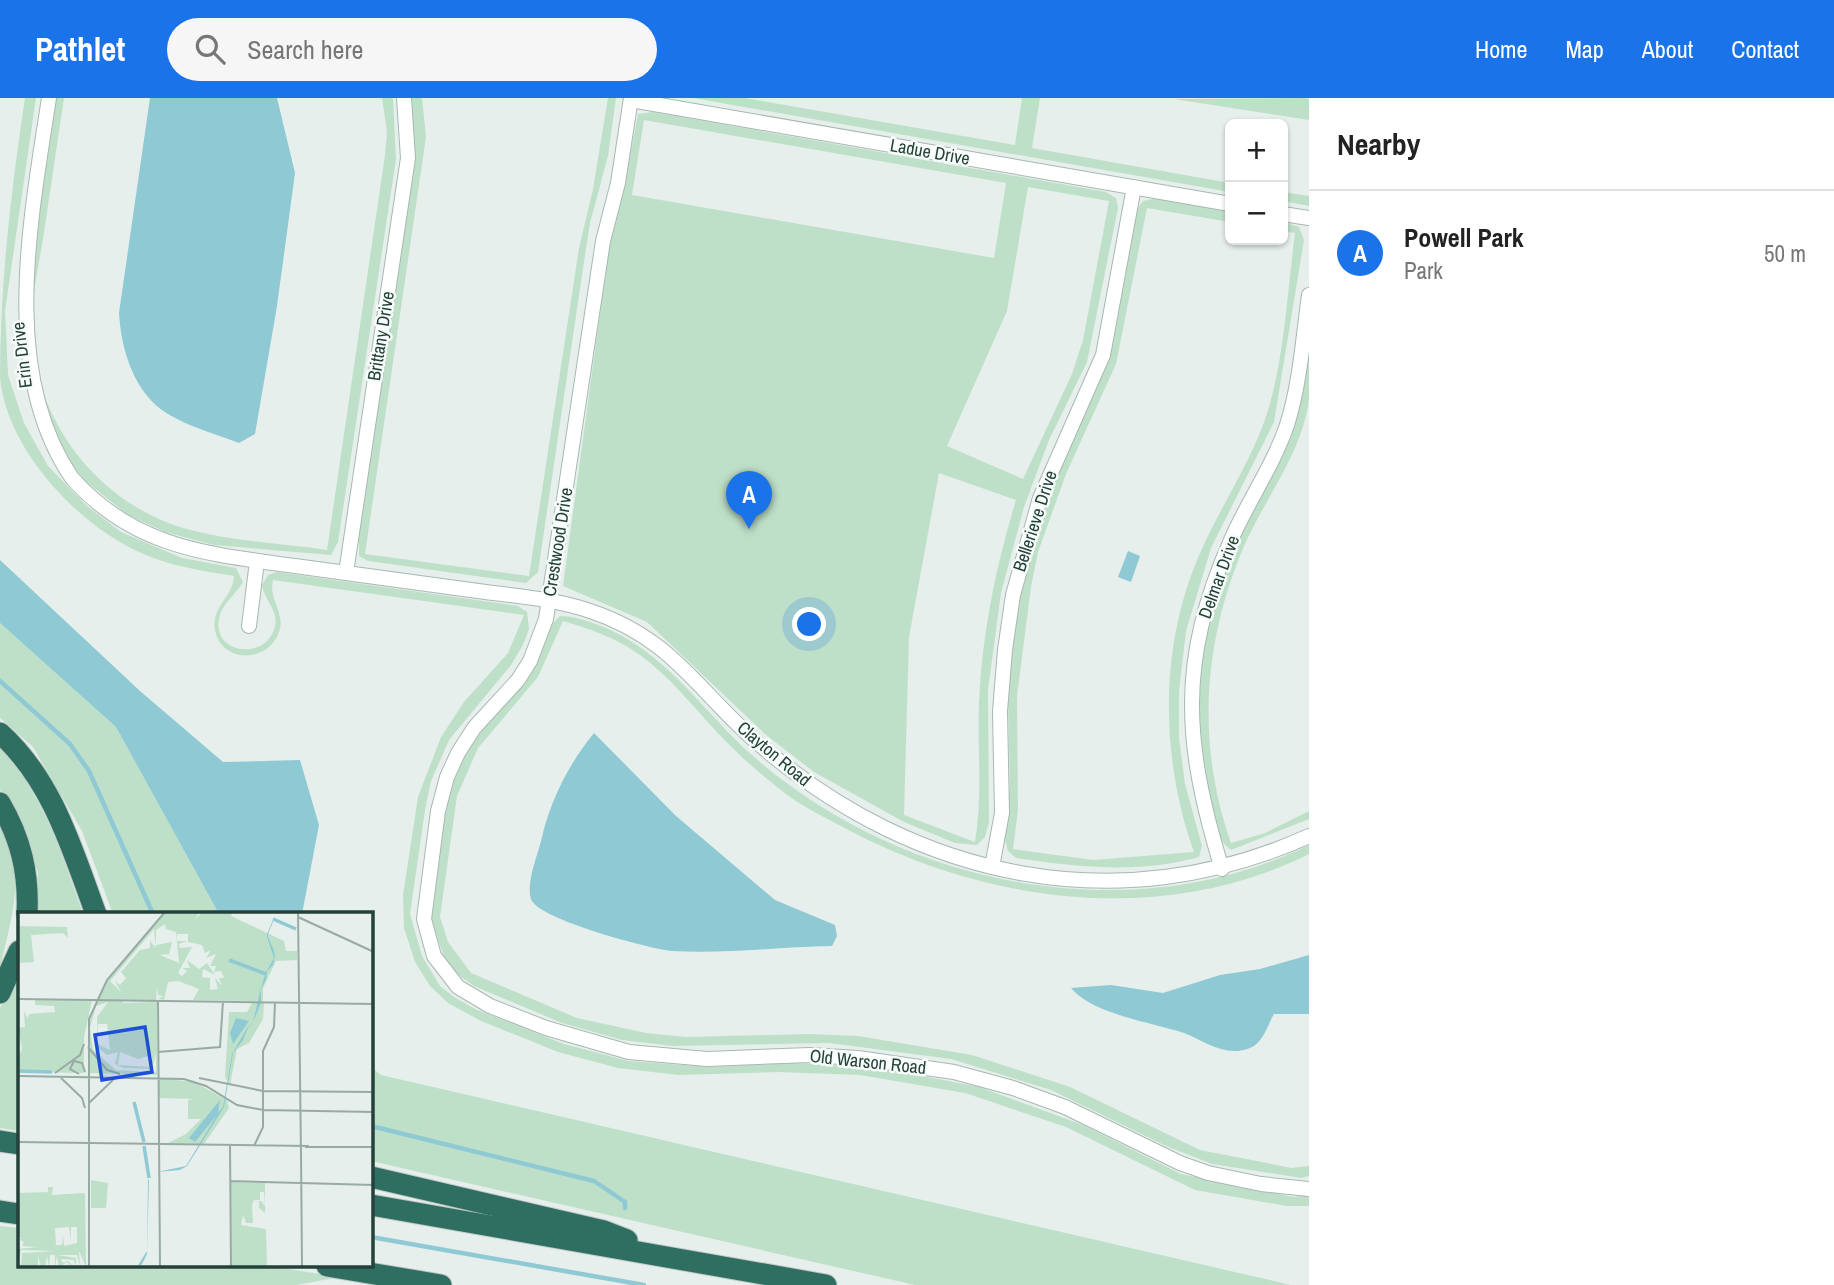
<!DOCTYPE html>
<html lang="en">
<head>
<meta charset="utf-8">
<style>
  :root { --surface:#fff; --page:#f6f6f6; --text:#222; --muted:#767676; --line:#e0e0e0; --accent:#1a73e8 }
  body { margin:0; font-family:"Archivo Narrow",sans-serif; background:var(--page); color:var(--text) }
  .controls { position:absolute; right:21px; top:21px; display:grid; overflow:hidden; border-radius:10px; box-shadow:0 2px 5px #0004 }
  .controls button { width:63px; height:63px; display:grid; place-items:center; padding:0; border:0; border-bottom:2px solid var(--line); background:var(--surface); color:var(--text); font:35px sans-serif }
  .you { position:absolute; left:810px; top:527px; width:24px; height:24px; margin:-18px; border:5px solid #fff; border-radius:50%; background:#1a73e8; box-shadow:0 0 0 10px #1a73e833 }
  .badge { display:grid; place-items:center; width:46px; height:46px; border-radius:50%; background:var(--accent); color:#fff; font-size:23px; font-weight:700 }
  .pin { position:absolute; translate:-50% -58px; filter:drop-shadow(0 2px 4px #0008) }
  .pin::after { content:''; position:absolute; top:37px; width:24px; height:21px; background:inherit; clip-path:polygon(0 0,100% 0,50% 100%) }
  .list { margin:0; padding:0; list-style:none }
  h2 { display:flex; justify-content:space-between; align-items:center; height:91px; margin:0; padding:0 28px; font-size:30px }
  h2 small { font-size:23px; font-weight:400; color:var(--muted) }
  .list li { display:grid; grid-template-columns:46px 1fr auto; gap:21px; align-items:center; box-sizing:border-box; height:126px; padding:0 28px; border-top:2px solid var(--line) }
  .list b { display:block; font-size:26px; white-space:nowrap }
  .list p { margin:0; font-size:23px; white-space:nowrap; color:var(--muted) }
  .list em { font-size:23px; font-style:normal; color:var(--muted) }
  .icon { flex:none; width:38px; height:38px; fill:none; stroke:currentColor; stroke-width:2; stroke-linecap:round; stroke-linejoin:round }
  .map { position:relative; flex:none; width:1309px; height:1187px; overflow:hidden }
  header { display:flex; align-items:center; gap:42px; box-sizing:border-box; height:98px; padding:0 35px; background:var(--accent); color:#fff }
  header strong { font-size:33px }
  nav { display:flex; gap:38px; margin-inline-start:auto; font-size:24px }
  .search { width:490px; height:63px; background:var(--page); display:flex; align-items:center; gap:18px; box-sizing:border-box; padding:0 24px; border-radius:38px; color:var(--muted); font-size:26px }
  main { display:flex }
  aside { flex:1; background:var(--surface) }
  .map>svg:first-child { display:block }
</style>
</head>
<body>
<header>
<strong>Pathlet</strong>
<div class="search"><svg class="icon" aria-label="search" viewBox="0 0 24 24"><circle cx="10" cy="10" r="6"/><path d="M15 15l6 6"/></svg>Search here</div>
<nav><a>Home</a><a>Map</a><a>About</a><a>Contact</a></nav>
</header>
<main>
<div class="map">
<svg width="1309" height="1187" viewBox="0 0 1309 1187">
  <rect width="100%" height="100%" fill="#e6efeb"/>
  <!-- green -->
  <g fill="#bfe0c8" fill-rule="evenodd">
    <path d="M25,0H36L5,213L8,277L24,325L48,368L87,408L121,434L182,460L236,470L243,484C236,496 221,507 219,521C212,557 268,563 275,528C279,514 264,501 262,487L268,477L277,474L518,508L527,514L529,531L523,547L511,567L449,642L431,683L425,712L410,816L422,858L440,888L454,899L475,911L564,946L629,963L710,969L790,965L872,968L979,989L1083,1027L1181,1076L1294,1099L1309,1097V1108H1287L1195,1092L1066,1029L965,995L860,977L777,974L678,977L618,970L558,954L481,923L448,905L430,888L415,864L404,830L403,797L418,699L441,639L464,604L508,555L524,517L273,482C268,501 286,515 279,534C269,565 221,566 215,532C211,508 233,500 234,478C203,473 170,468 141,455C78,427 7,352 0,280C0,186 11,92 25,0Z"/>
    <path d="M54,0H64C57,47 50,94 43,141C38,172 30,205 32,236C36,319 90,393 166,424C213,443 277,444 327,452L385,57L387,34L382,0H393L396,61L338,444L331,457L214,447L165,434L128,417L84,382L60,352L43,320L23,219Z"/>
    <polygon points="411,0 422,0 426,39 365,456 529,478 579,150 593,91 608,0 616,0 608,58 590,125 582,177 538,474 526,485 368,463 359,458 359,436 414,51"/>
    <polygon points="693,0 745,0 1015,47 1022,0 1040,0 1032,50 1230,85 1230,94"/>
    <polygon points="1305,0 1309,1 1309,22 1174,1"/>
    <path d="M653,14L1106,94L1116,100L1118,110L1087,264L1049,342L1024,409L1001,495L988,592L989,724L985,739L977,747L955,745L904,724L814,674L766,637L647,524L563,488L609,149L623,95L638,16ZM644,22L1006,85L994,160L632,97ZM1028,89L1109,103L1083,242L1072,276L1023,381L947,348L1007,213ZM939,375L1016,402C996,468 982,535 979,604C977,651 983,696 975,744L904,717L909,539Z"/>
    <polygon points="1283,94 1309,98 1309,108 1283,103"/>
    <path d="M1157,100L1230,114V124L1147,110L1116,266L1066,376L1038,454L1031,489L1017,598L1018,712L1013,751L1093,762L1194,754C1161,662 1159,554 1197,462C1218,411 1253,363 1269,309C1284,259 1288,188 1295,135L1283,133V124L1299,129L1304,142L1274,324L1211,450L1186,533L1179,593V640L1185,686L1202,748L1199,759C1141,776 1075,769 1016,760L1008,753L1005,742L1010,687L1008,600L1014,532L1024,477L1049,394L1098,286L1114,241L1136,112L1143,103Z"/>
    <path d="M1309,237C1309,258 1309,280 1309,301C1303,353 1266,399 1245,446C1203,543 1196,645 1231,745L1265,735L1309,713V721L1231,752C1213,739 1211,709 1207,689C1189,609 1201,526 1233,450C1248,415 1273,382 1286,346C1298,313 1302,272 1309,237Z"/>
    <path d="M560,518C573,518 584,522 596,526C661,550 696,604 744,650C892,786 1125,837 1309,747V756C1161,830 982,805 841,728C822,718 802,708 786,696C761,677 736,655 715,632C691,606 669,578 640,557C617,540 590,531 563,523L538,579L478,650L457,698L440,819L448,844L471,875L577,920L646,935L685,939L809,936L858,938L972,957L1070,989L1200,1052L1292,1070L1309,1068V1078L1301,1080L1212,1066L1166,1048L1051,992L951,961L829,945L673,948L622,942L562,925L474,888L457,876L445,861L431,823V797L447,699L461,659L535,566L553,525Z"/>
    <polygon points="0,525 116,629 219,816 113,816 82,733 33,649 0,620"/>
    <path d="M0,650C44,697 62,756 83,816H35L38,774L14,709L0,692Z"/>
    <path d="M0,728C28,774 11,821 0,870Z"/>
    <polygon points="19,873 19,1033 0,1030 0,910"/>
    <polygon points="371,969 381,977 1291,1187 915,1187 371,1063"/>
    <polygon points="0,1128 19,1130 19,1168 268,1168 340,1179 296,1187 0,1187"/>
  </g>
  <!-- water -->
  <g fill="#8ec9d4">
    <path d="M150,0H277L295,75L277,208L255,336L239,345C216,336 189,329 168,316C134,296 121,251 119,215Z"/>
    <polygon points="1128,453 1140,458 1131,484 1118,479"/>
    <polygon points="0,462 140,593 223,664 300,662 319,727 302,816 219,816 116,629 0,525"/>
    <path d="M594,635L676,718L775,802L835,827L837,838L832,848C779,849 725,856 672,853C650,851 537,821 531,801C526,785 537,759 541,743C550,703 568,667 594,635Z"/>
    <path d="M1309,857V916H1274C1267,928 1263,945 1250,950C1225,960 1205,943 1184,935C1154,925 1092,916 1071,890L1111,887L1163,895L1220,877L1260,871Z"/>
  </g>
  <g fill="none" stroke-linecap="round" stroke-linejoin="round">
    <!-- stream -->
    <g stroke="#8ec9d4" stroke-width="4.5">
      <polyline points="0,583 70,646 89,673 153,816"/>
      <polyline points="371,1028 594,1083 625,1104 625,1110"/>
      <polyline points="371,1139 644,1187"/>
    </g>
    <!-- street casing -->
    <g stroke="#a8b8b2" stroke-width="16">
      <g id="street">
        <path d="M49,0C30,124 0,275 72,380C134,450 208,456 295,468C356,476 417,485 478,493C515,498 555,501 590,513C673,540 699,595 760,647C917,782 1119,824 1309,738"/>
        <polyline points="631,0 618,85 603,143 546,521 530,563 518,582 474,630 458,655 447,679 438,713 424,821 434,858 458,889 490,908 546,930 629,954 707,961 810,957 858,960 954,974 1013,990 1065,1009 1180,1065 1208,1075 1261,1086 1309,1091"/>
        <polyline points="631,2 1230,106"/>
        <polyline points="1283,116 1309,120"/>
        <polyline points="346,475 408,60 404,0"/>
        <polyline points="249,528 257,463"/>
        <polyline points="992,769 1002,715 1000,613 1005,552 1013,497 1040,400 1103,257 1134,89"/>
        <path d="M1222,771C1184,646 1177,564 1231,442C1248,403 1273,368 1287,327C1300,286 1303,240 1309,197"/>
      </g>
    </g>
    <!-- highway casing -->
    <g stroke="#c2cac8" stroke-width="23">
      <g id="highway">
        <path d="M0,635C53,683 72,751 96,816"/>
        <path d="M0,705C21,741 29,775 27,816"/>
        <polyline points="0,895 19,853"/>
        <polyline points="0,1043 19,1046"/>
        <polyline points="371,1079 604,1133 627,1142"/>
        <polyline points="371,1107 826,1187"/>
        <polyline points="0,1113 19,1116"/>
        <polyline points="327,1168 441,1187"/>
      </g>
    </g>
    <!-- street -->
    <use href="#street" stroke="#fff" stroke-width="14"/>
    <!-- highway -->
    <use href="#highway" stroke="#2f6f62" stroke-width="21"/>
  </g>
  <g text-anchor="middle" stroke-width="5" stroke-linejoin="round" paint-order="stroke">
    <!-- street labels -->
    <g font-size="18" fill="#24423a" stroke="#f7fbf9">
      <text transform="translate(930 54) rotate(10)" y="6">Ladue Drive</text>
      <text transform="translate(381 238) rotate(-81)" y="6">Brittany Drive</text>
      <text transform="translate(22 257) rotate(-97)" y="6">Erin Drive</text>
      <text transform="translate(1035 423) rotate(-72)" y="6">Bellerieve Drive</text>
      <text transform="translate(558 444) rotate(-81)" y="6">Crestwood Drive</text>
      <text transform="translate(1219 479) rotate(-70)" y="6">Delmar Drive</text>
      <text transform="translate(774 656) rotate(40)" y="6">Clayton Road</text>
      <text transform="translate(868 964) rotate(6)" y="6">Old Warson Road</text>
    </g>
  </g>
  <!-- overview -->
  <g transform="translate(18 814)">
    <rect width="355" height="355" fill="#e6efeb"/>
    <path d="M148,0H181L177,8L184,0H214L213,4L266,29L268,39H279V48L258,49L245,76V89L175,88L181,77L160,69L150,70L146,88L142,87H140L145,84L140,83L139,75L138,88H104L105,91L139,90V163L71,161V112L78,88H85L79,87L90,67ZM147,12L148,17L158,20L161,51L142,43L151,42L154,30L138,33V18ZM136,17L138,36L132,29V36L122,38L103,60L108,66L102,73L97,69L103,80L92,69ZM159,22H170V30L184,33L187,41L193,38L188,46L198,42L192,54H198L196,60L203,59L206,66H201L204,74L197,66L200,77L192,78V66L184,65L185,57L197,63L189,51L181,57L169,48L172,56H164L169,59L164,64L160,61L174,35L162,36L161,32L169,29H159ZM90,90L79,105L80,136L89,143L100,140L97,152L105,156L134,157L138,141V160L98,158L75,138L72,116L78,94ZM80,112H89L92,138L80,132ZM102,140L120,147L134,143V155L100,153ZM0,14L49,15L50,26L45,21L13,23L16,50L0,51ZM17,87L74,88L66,125V161L0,160V134L1,143L4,137L0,116L7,115L6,99L10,107L11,102L37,100L36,94L17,93V97ZM234,91H246L245,107L231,131L219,137L212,173L207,165L211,100H229ZM141,166L176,170L209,188L211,196L186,232L150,231L168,222L183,207H170V188L175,187L141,186ZM73,268L90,271L88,296H73ZM213,270L247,271V301L241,296V290H236L243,289L247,294L246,280H242V288H236L234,293L235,311H228L225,303L223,313L248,317L249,355H214ZM30,275H35L34,283L67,281L68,355L61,339L62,355L59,343H40L58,346V355L56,348L43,347L45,351L47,350L50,349L53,352L54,355L49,350L41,355L39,344L37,355V343H32L31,355L29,344L27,355H23L20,344V355H3L4,341L37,339L3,338L0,355V337L19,335L4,334L6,330L0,327H4L0,324L4,316L0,323V281L30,280ZM51,315L53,328V315H59V331L46,334L45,322L44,333H38L37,316Z" fill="#bfe0c8" fill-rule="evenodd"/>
    <path d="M255,8V10L250,22V25L256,39L257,44L255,53L249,59L248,68L243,77V91L235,110L230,116L225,128L215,141L206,195L169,254L162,258L139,260L131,267L129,342L124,352L121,354L119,355L129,339L130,268L139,260L168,254L199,203L177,230L171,226L202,188L200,201L205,195L214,142L229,116L235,110L243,76L248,60L256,46L249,25V22ZM218,106L231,109L215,132L212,121Z" fill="#8ec9d4"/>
    <path fill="none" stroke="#8ec9d4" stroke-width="3.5" d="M255,7L278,17M211,48L248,62M0,159L34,160M116,190L126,230M126,234L131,266"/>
    <path fill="none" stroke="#98aaa4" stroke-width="2" d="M280,0L283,244M280,5L356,40M0,87L356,92M140,89L142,355M70,135L89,158L102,162M140,140L202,135L205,89M37,161L62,143L66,132M61,162L52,157L56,149L64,151L67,160M0,164L166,167L188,174L219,193L245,198M43,166L64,186L67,196M181,166L245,179M245,179L356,180M71,191L97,166M245,198L356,200M0,230L291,234M212,233L213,355M236,234L245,215V139L256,115L257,90M287,235H356M283,242L284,355M212,269L356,273M71,355V107L89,68L147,0"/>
    <path fill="#1d4ed8" fill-opacity="0.15" stroke="#1d4ed8" stroke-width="3.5" d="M127,115L134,160L84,168L77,123Z"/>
    <rect width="355" height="355" fill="none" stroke="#24423a" stroke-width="3.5"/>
  </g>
</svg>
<div class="controls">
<button>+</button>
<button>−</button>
</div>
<div class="you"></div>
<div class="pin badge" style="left:749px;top:431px">A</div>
</div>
<aside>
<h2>Nearby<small></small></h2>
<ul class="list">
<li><span class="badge">A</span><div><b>Powell Park</b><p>Park</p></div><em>50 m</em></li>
</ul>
</aside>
</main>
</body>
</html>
